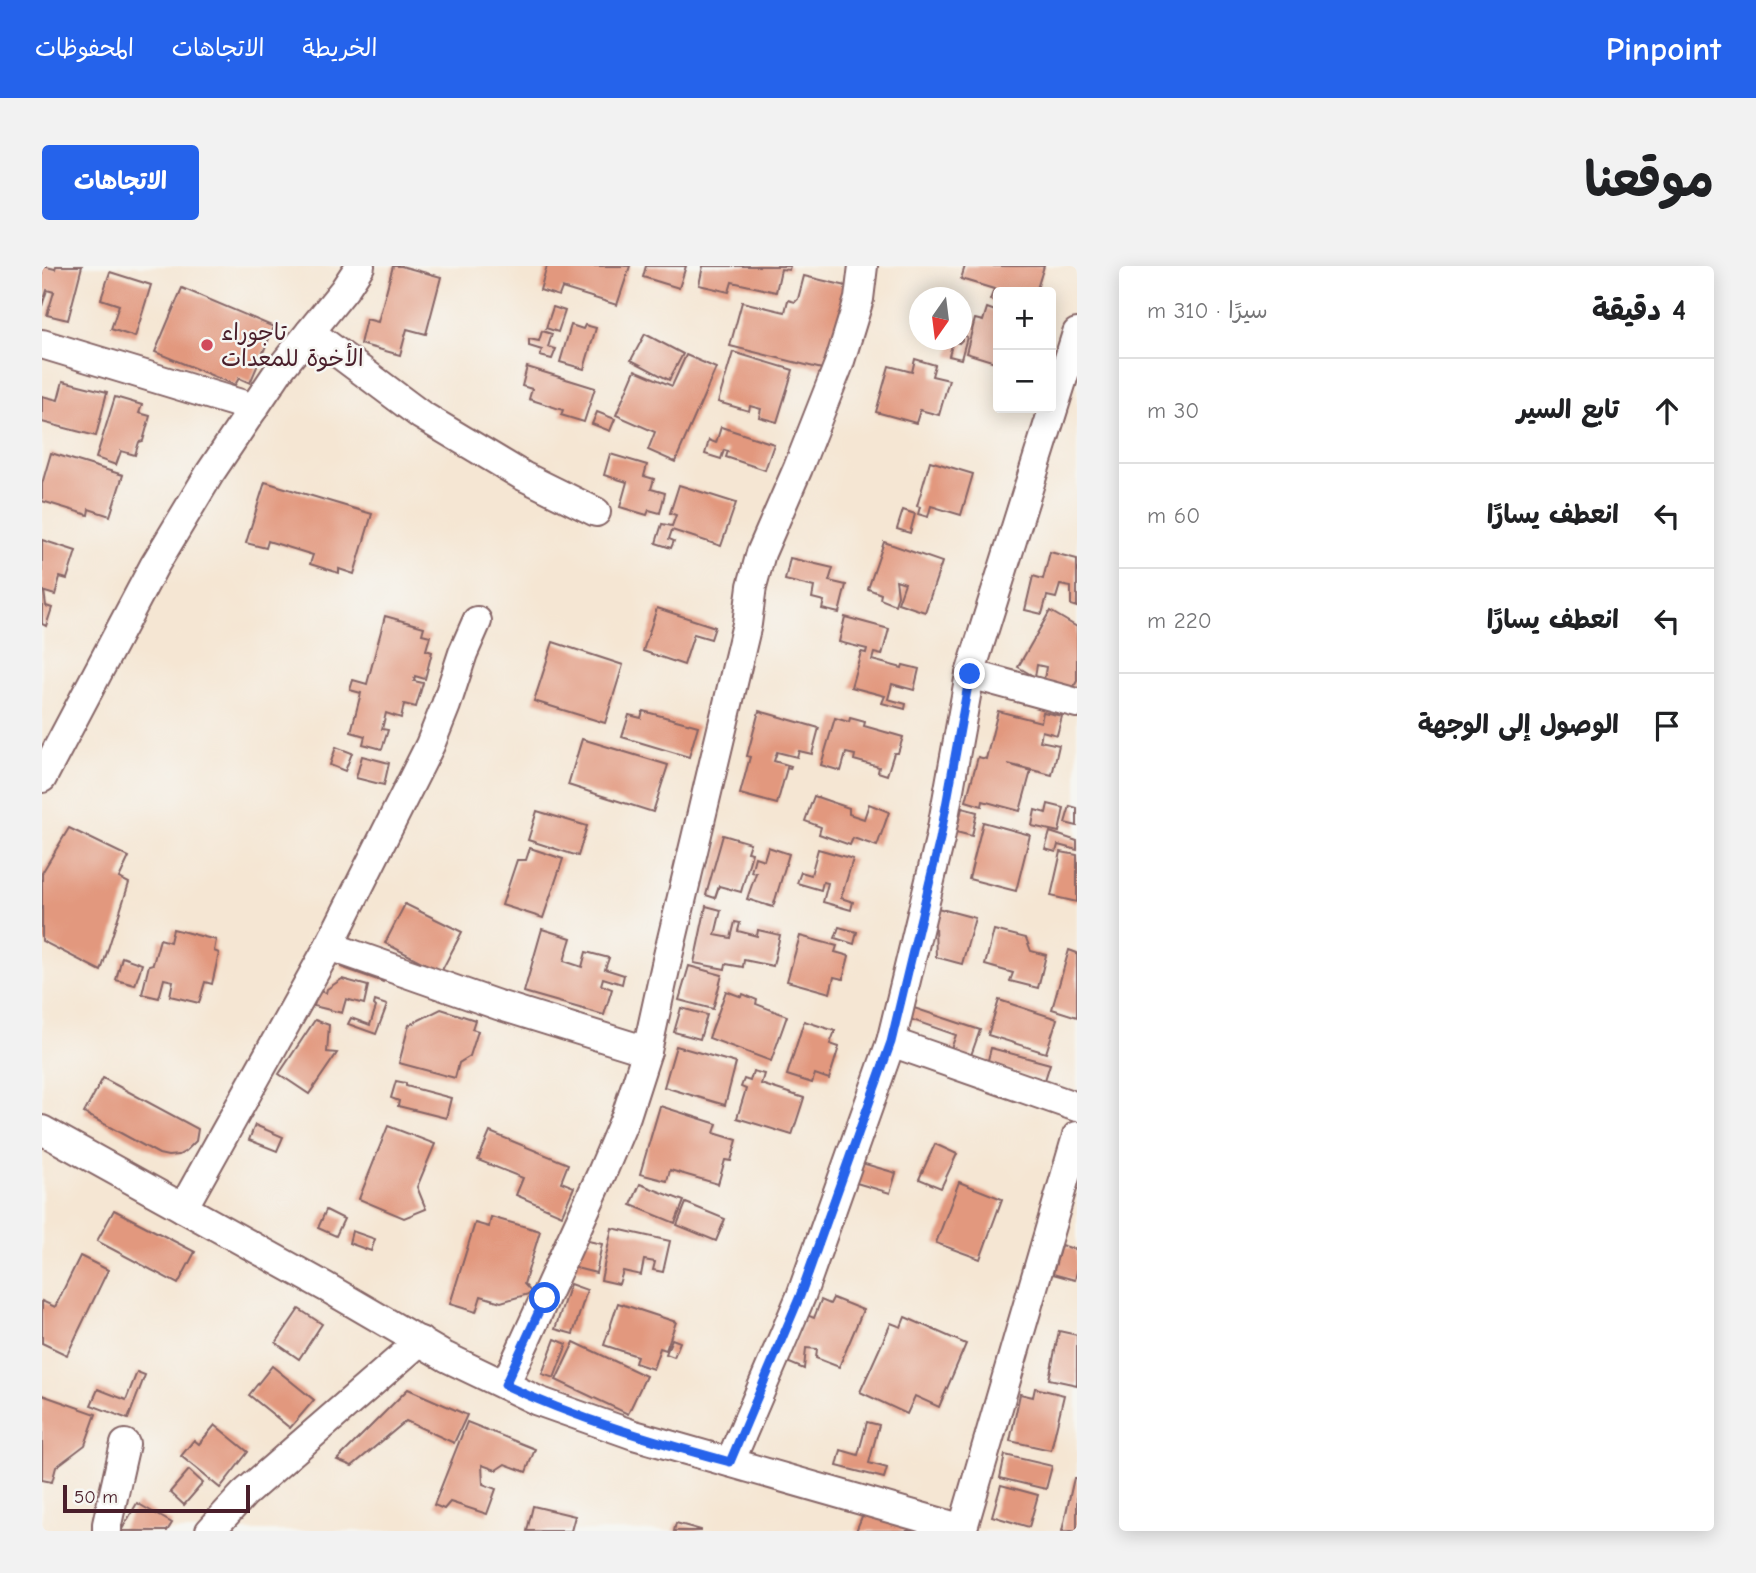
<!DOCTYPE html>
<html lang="ar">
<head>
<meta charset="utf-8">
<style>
  :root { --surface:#fff; --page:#f2f2f2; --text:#202124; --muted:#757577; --line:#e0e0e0; --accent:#2563eb }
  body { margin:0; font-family:"Comic Neue","Playpen Sans Arabic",sans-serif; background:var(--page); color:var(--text); direction:rtl }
  .controls { position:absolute; right:21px; top:21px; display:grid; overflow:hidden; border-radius:7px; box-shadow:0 4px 18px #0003 }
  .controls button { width:63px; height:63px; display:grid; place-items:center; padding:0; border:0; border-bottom:2px solid var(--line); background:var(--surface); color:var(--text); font:35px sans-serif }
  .compass { position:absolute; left:867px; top:21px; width:63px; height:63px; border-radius:50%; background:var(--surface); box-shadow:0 4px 18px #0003; rotate:194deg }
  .scale { position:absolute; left:21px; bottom:18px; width:187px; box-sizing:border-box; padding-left:7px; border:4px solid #4a1f2b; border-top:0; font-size:19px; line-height:24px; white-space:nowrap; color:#4a1f2b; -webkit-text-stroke:5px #f6f6f2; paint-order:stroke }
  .stop { position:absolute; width:21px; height:21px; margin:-16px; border:5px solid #2563eb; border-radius:50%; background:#fff }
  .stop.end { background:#2563eb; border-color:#fff; box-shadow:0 2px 7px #0008 }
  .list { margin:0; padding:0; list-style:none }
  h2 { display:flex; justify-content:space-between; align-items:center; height:91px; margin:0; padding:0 28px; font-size:30px }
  h2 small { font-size:23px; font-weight:400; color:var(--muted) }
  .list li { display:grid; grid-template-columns:46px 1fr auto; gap:21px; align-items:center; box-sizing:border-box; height:105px; padding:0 28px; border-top:2px solid var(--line) }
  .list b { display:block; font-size:26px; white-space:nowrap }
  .list em { font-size:23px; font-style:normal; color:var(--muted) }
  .icon { flex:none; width:38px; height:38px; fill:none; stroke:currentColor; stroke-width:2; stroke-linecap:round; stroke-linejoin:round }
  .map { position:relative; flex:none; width:1035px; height:1265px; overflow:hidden; direction:ltr; border-radius:7px }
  header { display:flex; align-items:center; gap:42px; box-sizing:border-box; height:98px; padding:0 35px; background:var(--accent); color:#fff }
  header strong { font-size:33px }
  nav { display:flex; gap:38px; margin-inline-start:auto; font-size:24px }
  .intro { display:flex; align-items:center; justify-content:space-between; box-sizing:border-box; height:168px; padding:0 42px }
  h1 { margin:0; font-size:49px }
  .button { padding:18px 32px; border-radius:7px; background:var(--accent); color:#fff; font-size:24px; font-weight:700 }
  main { display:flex; gap:42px; padding:0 42px }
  aside { flex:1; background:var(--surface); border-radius:7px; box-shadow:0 4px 18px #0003 }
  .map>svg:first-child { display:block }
</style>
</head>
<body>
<header>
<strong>Pinpoint</strong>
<nav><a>الخريطة</a><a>الاتجاهات</a><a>المحفوظات</a></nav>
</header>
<div class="intro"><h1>موقعنا</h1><a class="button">الاتجاهات</a></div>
<main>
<aside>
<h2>4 دقيقة<small>سيرًا · 310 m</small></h2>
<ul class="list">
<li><svg class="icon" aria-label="ahead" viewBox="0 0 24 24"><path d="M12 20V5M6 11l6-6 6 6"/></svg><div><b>تابع السير</b></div><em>30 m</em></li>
<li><svg class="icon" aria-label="left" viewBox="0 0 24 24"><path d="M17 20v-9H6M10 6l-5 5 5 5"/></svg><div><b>انعطف يسارًا</b></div><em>60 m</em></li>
<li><svg class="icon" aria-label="left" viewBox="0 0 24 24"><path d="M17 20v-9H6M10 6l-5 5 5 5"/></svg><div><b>انعطف يسارًا</b></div><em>220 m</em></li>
<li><svg class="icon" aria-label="arrive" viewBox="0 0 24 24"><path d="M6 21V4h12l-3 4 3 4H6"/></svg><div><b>الوصول إلى الوجهة</b></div></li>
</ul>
</aside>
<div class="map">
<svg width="1035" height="1265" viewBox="0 0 1035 1265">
  <rect width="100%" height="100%" fill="#f6f6f2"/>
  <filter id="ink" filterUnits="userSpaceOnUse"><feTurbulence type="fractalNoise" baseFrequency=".0143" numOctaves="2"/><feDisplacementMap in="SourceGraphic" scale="14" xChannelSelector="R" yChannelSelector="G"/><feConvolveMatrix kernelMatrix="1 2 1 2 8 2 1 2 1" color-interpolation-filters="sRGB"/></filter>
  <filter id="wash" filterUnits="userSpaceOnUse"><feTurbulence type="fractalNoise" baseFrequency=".00686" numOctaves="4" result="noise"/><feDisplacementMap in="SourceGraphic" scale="28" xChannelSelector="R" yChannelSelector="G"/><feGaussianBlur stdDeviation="1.57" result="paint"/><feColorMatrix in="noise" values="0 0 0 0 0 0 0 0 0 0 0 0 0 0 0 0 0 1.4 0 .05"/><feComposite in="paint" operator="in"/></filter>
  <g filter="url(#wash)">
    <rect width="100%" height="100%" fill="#f5e6d3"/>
    <g id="blocks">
      <!-- building -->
      <g fill="#e2987e">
        <polygon points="0,0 13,3 14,0 40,0 26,54 5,49 12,26 5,24 0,40"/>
        <polygon points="351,0 359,0 399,11 384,68 365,63 358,89 318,78 324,53 336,56"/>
        <polygon points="505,0 588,0 575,39 520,22 517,30 498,24"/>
        <polygon points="604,0 644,0 637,22 601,11"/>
        <polygon points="661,0 748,0 747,4 739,3 734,26 690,16 687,26 657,19"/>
        <polygon points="923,0 1002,0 994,26 956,26 956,37 948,34 952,23 919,13"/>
        <polygon points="68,6 109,19 93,71 69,63 77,39 59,33"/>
        <polygon points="762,10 813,22 792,106 688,80 700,36 743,46 746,34 753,36 756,33"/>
        <polygon points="140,22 232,61 208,117 197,112 193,119 113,86"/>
        <polygon points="511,41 523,45 516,66 504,62"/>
        <polygon points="945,42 956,46 956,97 924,87 933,53 941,55"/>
        <polygon points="529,59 541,63 543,59 554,62 542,103 518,96"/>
        <polygon points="500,65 510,68 506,81 514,83 510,93 498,90 500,84 487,80 487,73 497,75"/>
        <polygon points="603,68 641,88 627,114 589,94"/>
        <polygon points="920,69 925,71 919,93 907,90 911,75 917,77 920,74"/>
        <polygon points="691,86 751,104 735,156 717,151 719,143 708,140 707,145 676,136"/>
        <polygon points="644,89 674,102 633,196 606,184 613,166 574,149 593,104 630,120"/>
        <polygon points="873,93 893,99 890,110 907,114 897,149 878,144 874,157 834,146 847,100 870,106"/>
        <polygon points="485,101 553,122 542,156 519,149 521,144 487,133 490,123 480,120"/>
        <polygon points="21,115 65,126 54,170 0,156 0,130 16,134"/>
        <polygon points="73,131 100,139 97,147 108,150 101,175 97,176 93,189 79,185 74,199 54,192"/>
        <polygon points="555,146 573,153 568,165 550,158"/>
        <polygon points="679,161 732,178 723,204 684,191 686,185 682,184 679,193 663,188 667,174 674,177"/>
        <polygon points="9,187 81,209 68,250 47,243 46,249 0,235 0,218"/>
        <polygon points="568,188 605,199 602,210 612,213 609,223 623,227 618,247 607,244 605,249 578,241 585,216 562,209"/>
        <polygon points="888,195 931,208 919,249 889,240 886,251 876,248 878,241 875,240"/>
        <polygon points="223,216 330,248 312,308 297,303 297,307 268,298 271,289 226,275 224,282 204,277"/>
        <polygon points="637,219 694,237 679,280 630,264 627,273 632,275 629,282 614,277 620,258 630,260 634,249 628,247"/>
        <polygon points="861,244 873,248 868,267 855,263"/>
        <polygon points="0,274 34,285 25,313 18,311 13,329 0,325"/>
        <polygon points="842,276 900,296 883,346 856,337 863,317 854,314 856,329 853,339 838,333 839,328 826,323"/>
        <polygon points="1008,286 1035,293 1035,341 1029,339 1029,321 1018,319 1014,332 1005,330 1000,348 983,344 991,310 1001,313"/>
        <polygon points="748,292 791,302 787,315 804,319 797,347 780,343 782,335 770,332 772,321 743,314"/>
        <polygon points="0,325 2,325 4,340 10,342 4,360 0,358"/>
        <polygon points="615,342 673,361 669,373 652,368 642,399 601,385"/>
        <polygon points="1008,345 1035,361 1035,415 1027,429 1002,414 1004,401 995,399 993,411 976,401"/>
        <polygon points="343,350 382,361 380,368 388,370 384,384 390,386 383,413 373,410 372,415 381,417 374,441 362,438 359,452 344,447 340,463 346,464 340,483 321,478 323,470 309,466 319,427 308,424 311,414 325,418"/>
        <polygon points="803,351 847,363 840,389 832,387 830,394 860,402 861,399 877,403 872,424 850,418 846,433 864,438 863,443 840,437 843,430 809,421 819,386 824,387 825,383 797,376"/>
        <polygon points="511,376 581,399 563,457 492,435"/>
        <polygon points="601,445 656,460 647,491 580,471 587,449 599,452"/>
        <polygon points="717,445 777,462 770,488 757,485 755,491 735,486 732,495 749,500 748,503 745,502 735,538 698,528 708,491 705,490"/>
        <polygon points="956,445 999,456 1001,446 1020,450 1015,469 1000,465 998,475 1017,479 1010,509 966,498 989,505 978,545 941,535 940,540 924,535 936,491 944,493"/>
        <polygon points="793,452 807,456 808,452 823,456 822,460 861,471 856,487 852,487 845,509 836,506 837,501 812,494 813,489 804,487 799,505 779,499"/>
        <polygon points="540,473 626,499 611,546 526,519"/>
        <polygon points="294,481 310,487 303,505 288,499"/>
        <polygon points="320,490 347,497 342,519 314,512"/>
        <polygon points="772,530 807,542 807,548 822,553 827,538 847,546 835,580 811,572 808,579 777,568 779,561 763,555"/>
        <polygon points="1006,538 1022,542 1017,566 990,560 993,544 1004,547"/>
        <polygon points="1028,540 1035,542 1035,560 1023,557"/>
        <polygon points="920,542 935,546 930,570 914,566"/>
        <polygon points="495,545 545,560 536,590 486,574"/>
        <polygon points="941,556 988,569 974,625 927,613"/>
        <polygon points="27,562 87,591 77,612 87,617 59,705 0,675 0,607"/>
        <polygon points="1008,566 1035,575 1035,584 1016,579 1014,586 1003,583"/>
        <polygon points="681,569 708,577 705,586 710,587 699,626 677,620 673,632 664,629"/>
        <polygon points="726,581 747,588 731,641 705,633 714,607 709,606 713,591 722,594"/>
        <polygon points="488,582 521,593 501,652 460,639 475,594 484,594"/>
        <polygon points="776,583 811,593 799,632 811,636 809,644 781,636 786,617 781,616 779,624 755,617 759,606 769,609"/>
        <polygon points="1019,586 1035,589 1035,636 1009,630"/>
        <polygon points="363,638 420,666 399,706 343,677"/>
        <polygon points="664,640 679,644 673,669 689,672 693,656 698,657 696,665 715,670 716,664 738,669 731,700 702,694 701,701 684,698 683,703 652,697"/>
        <polygon points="888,640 933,652 920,698 894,691 893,660 883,657"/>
        <polygon points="797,661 815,666 812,678 793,672"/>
        <polygon points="131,663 174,674 172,685 177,687 170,718 163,716 157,737 128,730 131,715 122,713 117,732 100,728 107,699 111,698 118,673 128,676"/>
        <polygon points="500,663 529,672 522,695 540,701 544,686 567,692 563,703 582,709 580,718 561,712 559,719 570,723 562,749 482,726"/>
        <polygon points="952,664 984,672 989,685 1004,689 996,722 968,715 971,707 943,699"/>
        <polygon points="758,670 795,680 793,686 807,690 801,713 792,711 788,727 745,715"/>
        <polygon points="1027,684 1035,687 1035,751 1010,743"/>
        <polygon points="302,690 344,705 341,716 299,701"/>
        <polygon points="80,691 100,698 93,719 74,714"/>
        <polygon points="647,700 680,709 671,743 637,734"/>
        <polygon points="300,713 326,720 322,738 304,733 300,747 272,740 277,725 284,727 285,723"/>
        <polygon points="684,725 700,731 701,728 715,734 714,738 745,750 729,795 667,772"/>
        <polygon points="957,734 1015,753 1004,787 946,769"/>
        <polygon points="333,735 345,739 334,768 306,758 309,752 328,759 334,741 332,739"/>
        <polygon points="866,740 938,764 927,795 907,788 914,769 862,751"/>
        <polygon points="639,742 665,749 658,773 632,766"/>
        <polygon points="399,743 433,754 430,763 436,765 428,790 417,797 413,812 357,797 367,759"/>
        <polygon points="273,754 287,759 285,786 295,787 267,828 237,808"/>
        <polygon points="762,755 793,765 788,778 797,781 787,813 773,808 770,817 745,809"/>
        <polygon points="634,780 694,797 683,839 622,821"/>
        <polygon points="949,782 1008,798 1003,814 945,798"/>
        <polygon points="711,805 722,808 719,818 762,832 750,869 695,852 704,823 699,821 702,813 708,815"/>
        <polygon points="61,812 156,863 154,875 144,885 137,889 126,890 117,888 42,847"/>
        <polygon points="354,815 364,817 364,820 409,832 404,852 356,840 357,835 349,832"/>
        <polygon points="618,840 675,858 672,867 695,874 689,895 683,894 676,918 628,904 625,915 598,908"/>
        <polygon points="213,859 241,871 235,885 207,874"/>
        <polygon points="346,860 393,878 375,921 384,943 362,952 317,933"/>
        <polygon points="448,866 526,898 519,916 532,921 520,949 474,929 481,912 436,894"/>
        <polygon points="893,878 915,888 899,922 877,913"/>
        <polygon points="816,896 854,907 848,927 811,916"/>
        <polygon points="917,916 960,933 938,993 894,977"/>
        <polygon points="598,918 642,935 633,957 589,939"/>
        <polygon points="644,937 683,953 674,975 635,959"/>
        <polygon points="72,944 153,986 136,1018 55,975"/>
        <polygon points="284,944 302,953 294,970 276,962"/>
        <polygon points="449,951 498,965 482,1018 490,1027 459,1036 439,1030 434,1046 408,1038 433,957 447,961"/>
        <polygon points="570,962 628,975 621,1006 611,1004 613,996 602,994 599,1009 581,1005 577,1018 559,1014"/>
        <polygon points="310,965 333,973 329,985 307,977"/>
        <polygon points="537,973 560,978 554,1007 530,1001"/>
        <polygon points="1019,979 1035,984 1035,1006 1033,1014 1011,1008"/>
        <polygon points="38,990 66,1004 25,1089 0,1077 0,1035 13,1041"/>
        <polygon points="528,1018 545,1024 531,1068 513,1063"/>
        <polygon points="791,1032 821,1044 797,1101 774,1092 775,1083 764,1082 762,1103 745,1096 765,1049 772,1052 779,1034 788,1038"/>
        <polygon points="576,1037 634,1056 624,1084 618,1082 611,1103 593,1097 595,1090 562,1079"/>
        <polygon points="257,1043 280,1058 257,1093 234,1077"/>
        <polygon points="863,1051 924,1078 897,1141 873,1130 865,1148 818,1126 849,1057 859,1061"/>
        <polygon points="1017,1065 1035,1069 1035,1119 1007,1113"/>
        <polygon points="513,1073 525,1078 512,1112 500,1108"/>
        <polygon points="630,1073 638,1076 632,1091 624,1088"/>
        <polygon points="532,1076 604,1110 586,1148 514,1114"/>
        <polygon points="230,1100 272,1134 248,1162 207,1129"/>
        <polygon points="95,1106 103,1109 86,1153 49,1139 56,1123 84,1134"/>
        <polygon points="993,1122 1022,1129 1009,1184 968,1175 978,1128 991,1131"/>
        <polygon points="366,1123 425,1149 412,1177 364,1155 310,1200 295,1194"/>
        <polygon points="0,1129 54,1148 43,1179 14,1201 10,1216 0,1214"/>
        <polygon points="425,1156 493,1183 484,1206 463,1198 454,1204 440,1199 441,1218 454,1223 445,1248 408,1236 402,1243 392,1239"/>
        <polygon points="825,1156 837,1159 827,1197 845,1202 842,1212 795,1200 799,1184 816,1189"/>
        <polygon points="173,1159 206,1186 178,1222 139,1190 152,1174 157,1178"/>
        <polygon points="963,1189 1010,1200 1004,1223 958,1212"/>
        <polygon points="147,1204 161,1217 142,1239 128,1226"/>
        <polygon points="1032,1212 1035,1212 1035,1265 1020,1265"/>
        <polygon points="959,1219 996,1229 987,1261 950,1250"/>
        <polygon points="95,1237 130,1257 125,1265 79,1265"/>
        <polygon points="491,1240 533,1250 529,1265 485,1265"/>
        <polygon points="823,1243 875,1265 814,1265"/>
        <polygon points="634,1257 659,1264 659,1265 632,1265"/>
      </g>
    </g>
  </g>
  <g filter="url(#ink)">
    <use href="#blocks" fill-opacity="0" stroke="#866566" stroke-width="2"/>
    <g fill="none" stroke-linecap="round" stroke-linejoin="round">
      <!-- minor casing -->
      <g stroke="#866566" stroke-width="32">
        <g id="minor">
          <polyline points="268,66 379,149 481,210 554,246"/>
          <polyline points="0,78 212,142"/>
          <polyline points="928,408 1035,437"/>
          <polyline points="0,512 112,300 168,207 238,103 302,24 318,0"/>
          <polyline points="287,680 456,739 605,785"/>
          <polyline points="849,776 1035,841"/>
          <polyline points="0,864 284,1021 404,1091 496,1135 592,1169 921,1263"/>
          <polyline points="141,942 287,680 388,479 404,439 421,387 435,355"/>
          <polyline points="463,1119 559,909 584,850 605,785 625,694 705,358 710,320 719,287 756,202 797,98 817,33 821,0"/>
          <polyline points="688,1196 759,1030 849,776 898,573 928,408 1035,67"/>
          <polyline points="65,1265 65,1258 83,1178"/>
          <polyline points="168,1265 202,1228 378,1075"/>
          <polyline points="920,1265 1035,870"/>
        </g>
      </g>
      <!-- minor -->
      <use href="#minor" stroke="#fff" stroke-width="28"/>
    </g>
  </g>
  <g fill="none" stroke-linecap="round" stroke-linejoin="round" filter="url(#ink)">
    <!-- route -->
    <path stroke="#2563eb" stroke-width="9" d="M503,1032L463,1119C535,1153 611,1175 688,1196L758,1030L849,776L898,573L928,408"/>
  </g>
  <!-- markers -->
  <circle fill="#d1495b" stroke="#f6f6f2" stroke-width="2.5" cx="165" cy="79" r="7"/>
  <g text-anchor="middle" stroke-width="5" stroke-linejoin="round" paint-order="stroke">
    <!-- poi labels -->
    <g font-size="23" fill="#4a1f2b" stroke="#f6f6f2" text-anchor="start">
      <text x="179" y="74">تاجوراء<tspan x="179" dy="26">الأخوة للمعدات</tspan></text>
    </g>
  </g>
</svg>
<div class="controls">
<button>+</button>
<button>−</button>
</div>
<svg class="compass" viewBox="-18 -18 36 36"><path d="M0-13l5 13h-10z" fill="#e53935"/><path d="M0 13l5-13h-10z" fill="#757577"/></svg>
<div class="scale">50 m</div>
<div class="stop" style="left:503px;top:1032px"></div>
<div class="stop end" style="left:928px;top:408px"></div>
</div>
</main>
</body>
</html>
